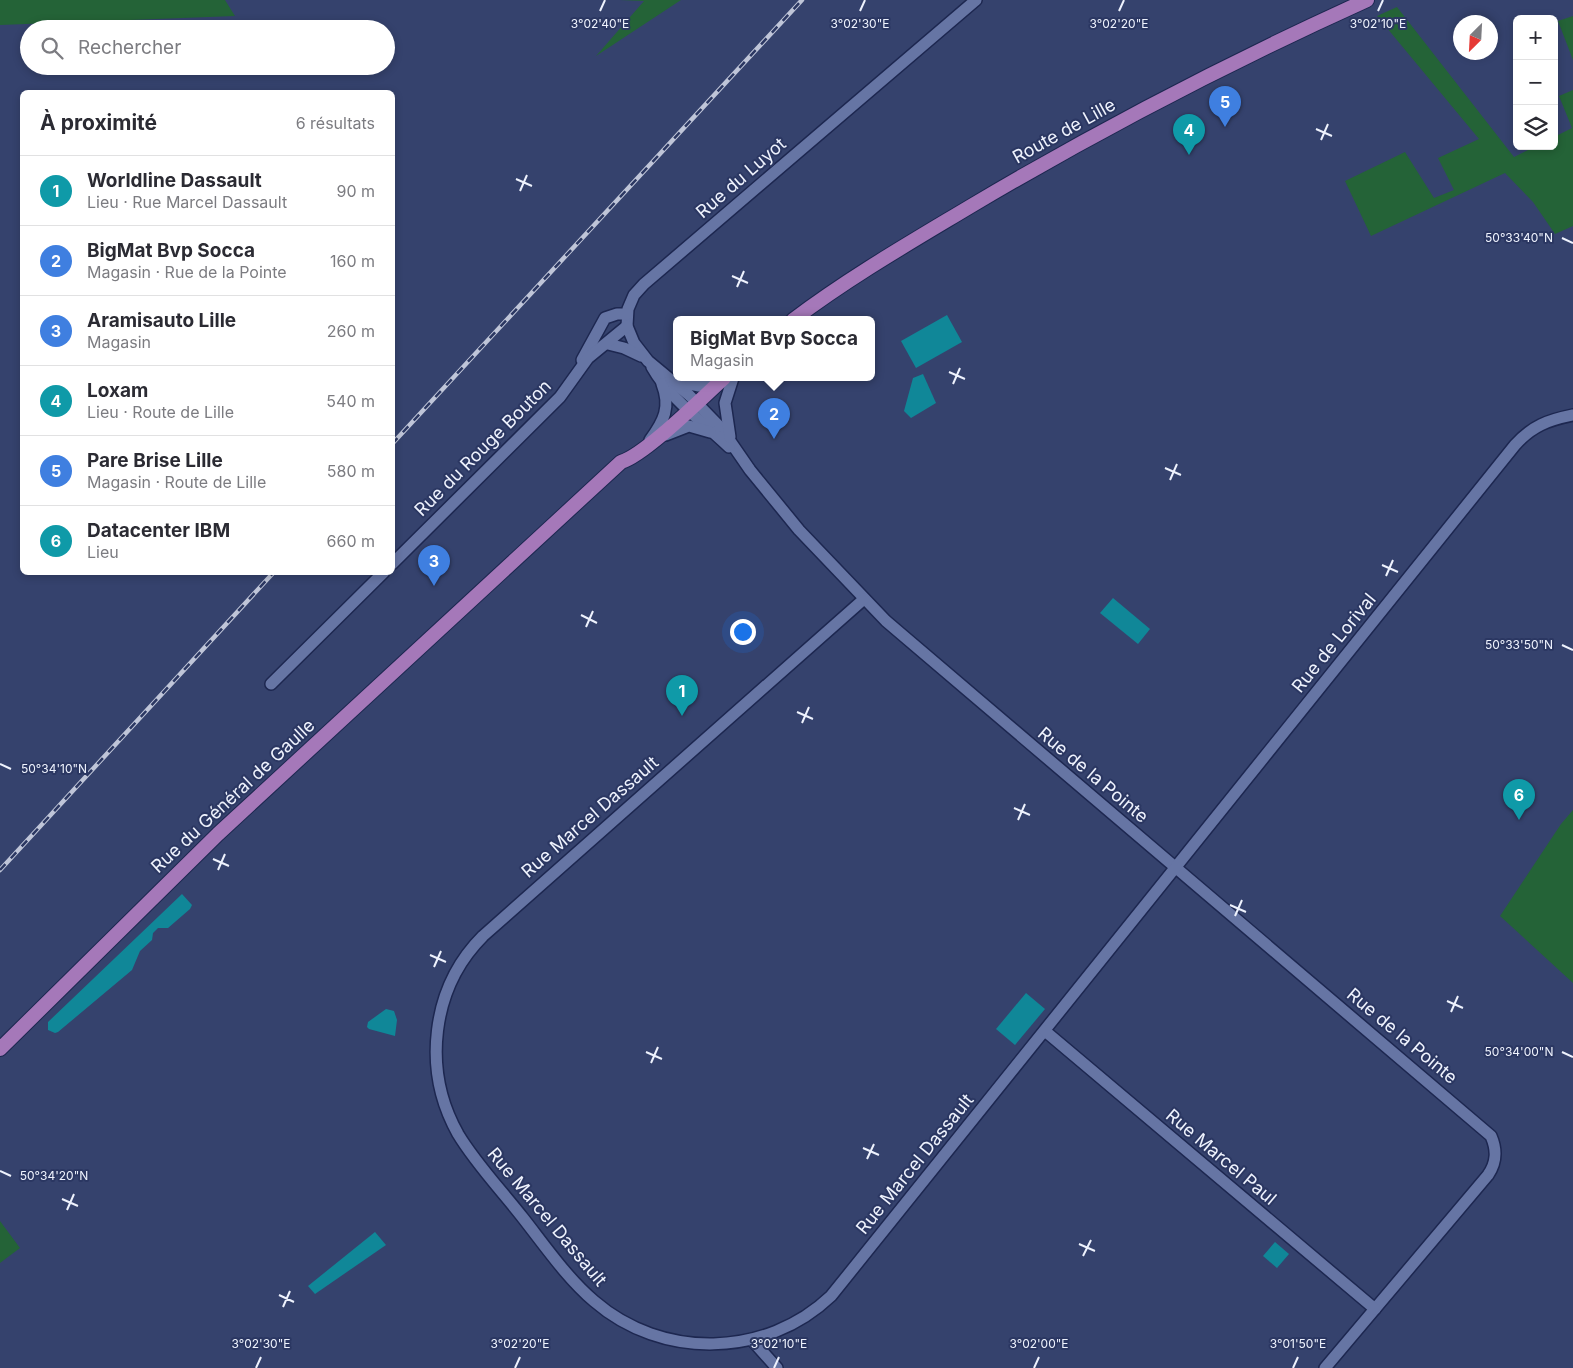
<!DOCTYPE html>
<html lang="fr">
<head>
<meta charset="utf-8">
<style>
  :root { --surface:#fff; --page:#f2f2f3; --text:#2b2b33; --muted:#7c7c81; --line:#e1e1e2; --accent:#ea580c }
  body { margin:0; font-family:Inter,sans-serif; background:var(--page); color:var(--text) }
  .controls { position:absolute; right:15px; top:15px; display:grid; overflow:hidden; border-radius:8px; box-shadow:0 2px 8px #0003 }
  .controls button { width:45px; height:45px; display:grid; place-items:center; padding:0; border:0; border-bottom:1px solid var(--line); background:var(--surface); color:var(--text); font:25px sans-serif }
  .compass { position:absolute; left:1453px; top:15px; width:45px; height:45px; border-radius:50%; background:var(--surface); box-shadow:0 2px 8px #0003; rotate:204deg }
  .you { position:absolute; left:742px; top:631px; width:18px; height:18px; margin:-12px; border:4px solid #fff; border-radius:50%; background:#1a73e8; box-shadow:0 0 0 8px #1a73e833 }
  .badge { display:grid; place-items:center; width:32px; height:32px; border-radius:50%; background:var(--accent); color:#fff; font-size:16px; font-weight:700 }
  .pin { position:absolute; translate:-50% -41px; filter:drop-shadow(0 1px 2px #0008) }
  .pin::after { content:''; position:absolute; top:26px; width:18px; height:15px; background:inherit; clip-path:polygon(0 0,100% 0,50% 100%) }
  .popup { position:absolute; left:673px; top:316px; width:202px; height:65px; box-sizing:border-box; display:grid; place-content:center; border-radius:8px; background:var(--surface); filter:drop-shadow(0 1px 4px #0005); font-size:16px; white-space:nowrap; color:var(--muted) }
  .popup b { font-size:19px; color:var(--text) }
  .popup::after { content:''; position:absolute; left:50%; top:100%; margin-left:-10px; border:10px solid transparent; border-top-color:var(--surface) }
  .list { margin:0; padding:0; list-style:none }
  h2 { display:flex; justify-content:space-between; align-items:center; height:65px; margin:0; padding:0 20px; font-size:21px }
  h2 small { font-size:16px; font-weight:400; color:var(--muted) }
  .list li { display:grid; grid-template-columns:32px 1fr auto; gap:15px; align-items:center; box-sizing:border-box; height:70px; padding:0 20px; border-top:1px solid var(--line) }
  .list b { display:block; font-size:19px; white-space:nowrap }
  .list p { margin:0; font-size:16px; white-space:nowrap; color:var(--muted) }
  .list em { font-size:16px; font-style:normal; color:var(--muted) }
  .icon { flex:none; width:28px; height:28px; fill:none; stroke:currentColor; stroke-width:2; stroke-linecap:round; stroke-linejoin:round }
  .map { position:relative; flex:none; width:1573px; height:1368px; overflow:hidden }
  .search { position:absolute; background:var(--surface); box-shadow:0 2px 8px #0003; left:20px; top:20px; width:375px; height:55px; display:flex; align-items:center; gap:12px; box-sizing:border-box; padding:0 18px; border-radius:28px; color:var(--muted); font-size:19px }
  .panel { position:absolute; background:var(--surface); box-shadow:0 2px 8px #0003; left:20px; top:90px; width:375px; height:485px; border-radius:8px }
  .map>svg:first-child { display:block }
</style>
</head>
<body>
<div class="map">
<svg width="1573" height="1368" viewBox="0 0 1573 1368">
  <rect width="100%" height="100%" fill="#35426d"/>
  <!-- green -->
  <g fill="#246337">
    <polygon points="0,0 225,0 235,16 0,25"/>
    <polygon points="620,0 687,0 681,0 596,56 644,1"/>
    <polygon points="1397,7 1514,157 1536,146 1554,146 1554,137 1572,128 1559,96 1573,90 1573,226 1555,234 1533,202 1505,173 1371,236 1345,181 1405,152 1434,198 1454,190 1438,158 1479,139 1377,16"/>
    <polygon points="1573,16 1573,60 1558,21"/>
    <polygon points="1573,810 1573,983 1500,916 1561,824"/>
    <polygon points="0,1221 20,1248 0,1263"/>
  </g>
  <!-- water -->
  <g fill="#108798">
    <polygon points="947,315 962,342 916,368 901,341"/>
    <polygon points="923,374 936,403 911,418 904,411 913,378"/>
    <polygon points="1113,598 1150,629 1138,644 1100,613"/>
    <polygon points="182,894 192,905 190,909 168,928 158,928 153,933 152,940 140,951 132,970 58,1032 55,1033 48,1030 48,1022"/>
    <polygon points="1026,993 1045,1009 1015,1045 996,1029"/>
    <polygon points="386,1009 394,1011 397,1020 395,1036 369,1029 367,1027 368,1022"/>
    <polygon points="375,1232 386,1245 315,1294 308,1286"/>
    <polygon points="1275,1242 1289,1254 1277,1268 1263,1256"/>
  </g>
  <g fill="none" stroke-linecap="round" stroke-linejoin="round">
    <!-- minor casing -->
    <g stroke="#1d2750" stroke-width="14">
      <g id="minor">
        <path d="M976,0L644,284L634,295L628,309L627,326L634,343L648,361L689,395L721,428L750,470L799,530L886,621L1491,1136C1497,1150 1497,1162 1488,1175L1325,1368"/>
        <polyline points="608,344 624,348 641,356"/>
        <polyline points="582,360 605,318 617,314 627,314"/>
        <path d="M652,367C670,399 703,422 729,447"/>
        <polyline points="675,381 699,386 718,378"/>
        <polyline points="666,435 689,426 710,432"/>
        <polyline points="730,437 725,403 733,378"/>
        <path d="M650,440C664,421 671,407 662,384"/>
        <polyline points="392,564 560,397 588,358 627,326"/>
        <path d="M864,599L483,936C431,988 422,1070 458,1134C476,1164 502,1191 523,1218C545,1246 567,1278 594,1301C662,1360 766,1358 831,1296L1515,445C1532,426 1548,420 1573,415"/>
        <polyline points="271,684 384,572"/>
        <polyline points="1045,1031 1375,1309"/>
        <polyline points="752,1340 777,1368"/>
      </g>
    </g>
    <!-- major casing -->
    <g stroke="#1d2750" stroke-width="16">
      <g id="major">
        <path d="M793,320C850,277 911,242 971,206C1099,130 1232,61 1367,0"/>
        <path d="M0,1049L218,834L621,462C645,455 703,397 724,378"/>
      </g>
    </g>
    <!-- minor -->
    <use href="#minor" stroke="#6675a4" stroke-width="11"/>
    <!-- major -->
    <use href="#major" stroke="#a578b9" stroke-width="14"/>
    <!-- rail casing -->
    <g stroke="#bfc5d8" stroke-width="4.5">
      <g id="rail">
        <polyline points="392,444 802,0"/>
        <polyline points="0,870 274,572"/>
      </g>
    </g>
    <!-- rail -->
    <use href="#rail" stroke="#2b3762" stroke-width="2.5" stroke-dasharray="8" stroke-linecap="butt"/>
  </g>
  <!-- ticks -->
  <path fill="none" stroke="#eef2fd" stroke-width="2" d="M600,11L605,0M860,11L865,0M1119,11L1124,0M1378,11L1383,0M1316,129L1332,136M1321,140L1328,124M516,179L532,186M520,191L527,175M1562,238L1573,243M732,276L748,283M737,287L744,271M949,372L965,379M953,384L960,368M1165,468L1181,475M1170,480L1177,464M1382,565L1398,572M1386,576L1393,560M581,615L597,623M586,627L593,611M1562,645L1573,650M797,712L813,719M802,723L809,707M0,764L11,769M1014,808L1030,815M1018,820L1025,804M213,859L229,866M218,870L225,854M1230,905L1246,912M1235,916L1242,900M430,955L446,962M434,967L441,951M1447,1001L1463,1008M1451,1012L1458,996M646,1052L662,1059M1562,1052L1573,1057M651,1063L658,1047M863,1148L879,1155M867,1159L874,1144M0,1171L11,1176M62,1199L78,1206M67,1210L74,1194M1079,1244L1095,1251M1083,1256L1091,1240M279,1295L294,1302M283,1307L290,1291M256,1368L261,1357M515,1368L520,1357M774,1368L779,1357M1034,1368L1039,1357M1293,1368L1298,1357"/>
  <g text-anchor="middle" stroke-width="4" stroke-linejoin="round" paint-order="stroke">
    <!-- street labels -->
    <g font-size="18" fill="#eef2fd" stroke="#2b3762">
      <text transform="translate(1064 131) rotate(-29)" y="6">Route de Lille</text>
      <text transform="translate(741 178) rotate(-41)" y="6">Rue du Luyot</text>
      <text transform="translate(483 448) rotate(-45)" y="6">Rue du Rouge Bouton</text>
      <text transform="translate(1334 643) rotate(-51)" y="6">Rue de Lorival</text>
      <text transform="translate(1093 775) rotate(40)" y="6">Rue de la Pointe</text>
      <text transform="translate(233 796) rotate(-43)" y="6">Rue du Général de Gaulle</text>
      <text transform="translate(590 817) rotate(-41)" y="6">Rue Marcel Dassault</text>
      <text transform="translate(1402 1036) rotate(40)" y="6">Rue de la Pointe</text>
      <text transform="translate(1221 1157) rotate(40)" y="6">Rue Marcel Paul</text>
      <text transform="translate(915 1164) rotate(-51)" y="6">Rue Marcel Dassault</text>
      <text transform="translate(547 1217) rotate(50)" y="6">Rue Marcel Dassault</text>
    </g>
  </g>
  <g font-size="12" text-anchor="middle" fill="#eef2fd" stroke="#2b3762" stroke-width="4" stroke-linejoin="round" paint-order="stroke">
    <text x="600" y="28">3°02'40"E</text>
    <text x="860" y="28">3°02'30"E</text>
    <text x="1119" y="28">3°02'20"E</text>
    <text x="1378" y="28">3°02'10"E</text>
    <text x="1519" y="242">50°33'40"N</text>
    <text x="1519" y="649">50°33'50"N</text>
    <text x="54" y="773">50°34'10"N</text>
    <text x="1519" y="1056">50°34'00"N</text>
    <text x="54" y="1180">50°34'20"N</text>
    <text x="261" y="1348">3°02'30"E</text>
    <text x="520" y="1348">3°02'20"E</text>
    <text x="779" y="1348">3°02'10"E</text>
    <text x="1039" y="1348">3°02'00"E</text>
    <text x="1298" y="1348">3°01'50"E</text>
  </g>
</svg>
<div class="controls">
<button>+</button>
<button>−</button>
<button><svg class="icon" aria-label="layers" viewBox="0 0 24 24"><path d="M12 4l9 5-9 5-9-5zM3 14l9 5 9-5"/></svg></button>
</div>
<svg class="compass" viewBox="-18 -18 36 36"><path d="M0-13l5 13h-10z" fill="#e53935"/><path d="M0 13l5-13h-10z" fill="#7c7c81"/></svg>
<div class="you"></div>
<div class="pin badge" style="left:682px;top:716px;background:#0f9aa8">1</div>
<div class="pin badge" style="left:774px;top:439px;background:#3f7fe0">2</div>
<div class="popup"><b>BigMat Bvp Socca</b>Magasin</div>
<div class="pin badge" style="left:434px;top:586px;background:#3f7fe0">3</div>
<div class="pin badge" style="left:1189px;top:155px;background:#0f9aa8">4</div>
<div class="pin badge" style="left:1225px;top:127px;background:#3f7fe0">5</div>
<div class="pin badge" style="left:1519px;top:820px;background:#0f9aa8">6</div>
<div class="search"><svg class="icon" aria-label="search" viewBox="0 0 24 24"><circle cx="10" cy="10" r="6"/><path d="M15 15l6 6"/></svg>Rechercher</div>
<section class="panel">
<h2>À proximité<small>6 résultats</small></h2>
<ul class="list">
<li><span class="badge" style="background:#0f9aa8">1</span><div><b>Worldline Dassault</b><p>Lieu · Rue Marcel Dassault</p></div><em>90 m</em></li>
<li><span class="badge" style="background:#3f7fe0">2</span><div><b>BigMat Bvp Socca</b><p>Magasin · Rue de la Pointe</p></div><em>160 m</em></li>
<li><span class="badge" style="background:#3f7fe0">3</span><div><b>Aramisauto Lille</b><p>Magasin</p></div><em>260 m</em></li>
<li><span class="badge" style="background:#0f9aa8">4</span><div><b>Loxam</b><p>Lieu · Route de Lille</p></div><em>540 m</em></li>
<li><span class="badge" style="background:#3f7fe0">5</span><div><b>Pare Brise Lille</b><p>Magasin · Route de Lille</p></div><em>580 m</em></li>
<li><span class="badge" style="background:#0f9aa8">6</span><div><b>Datacenter IBM</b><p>Lieu</p></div><em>660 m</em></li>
</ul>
</section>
</div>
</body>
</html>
